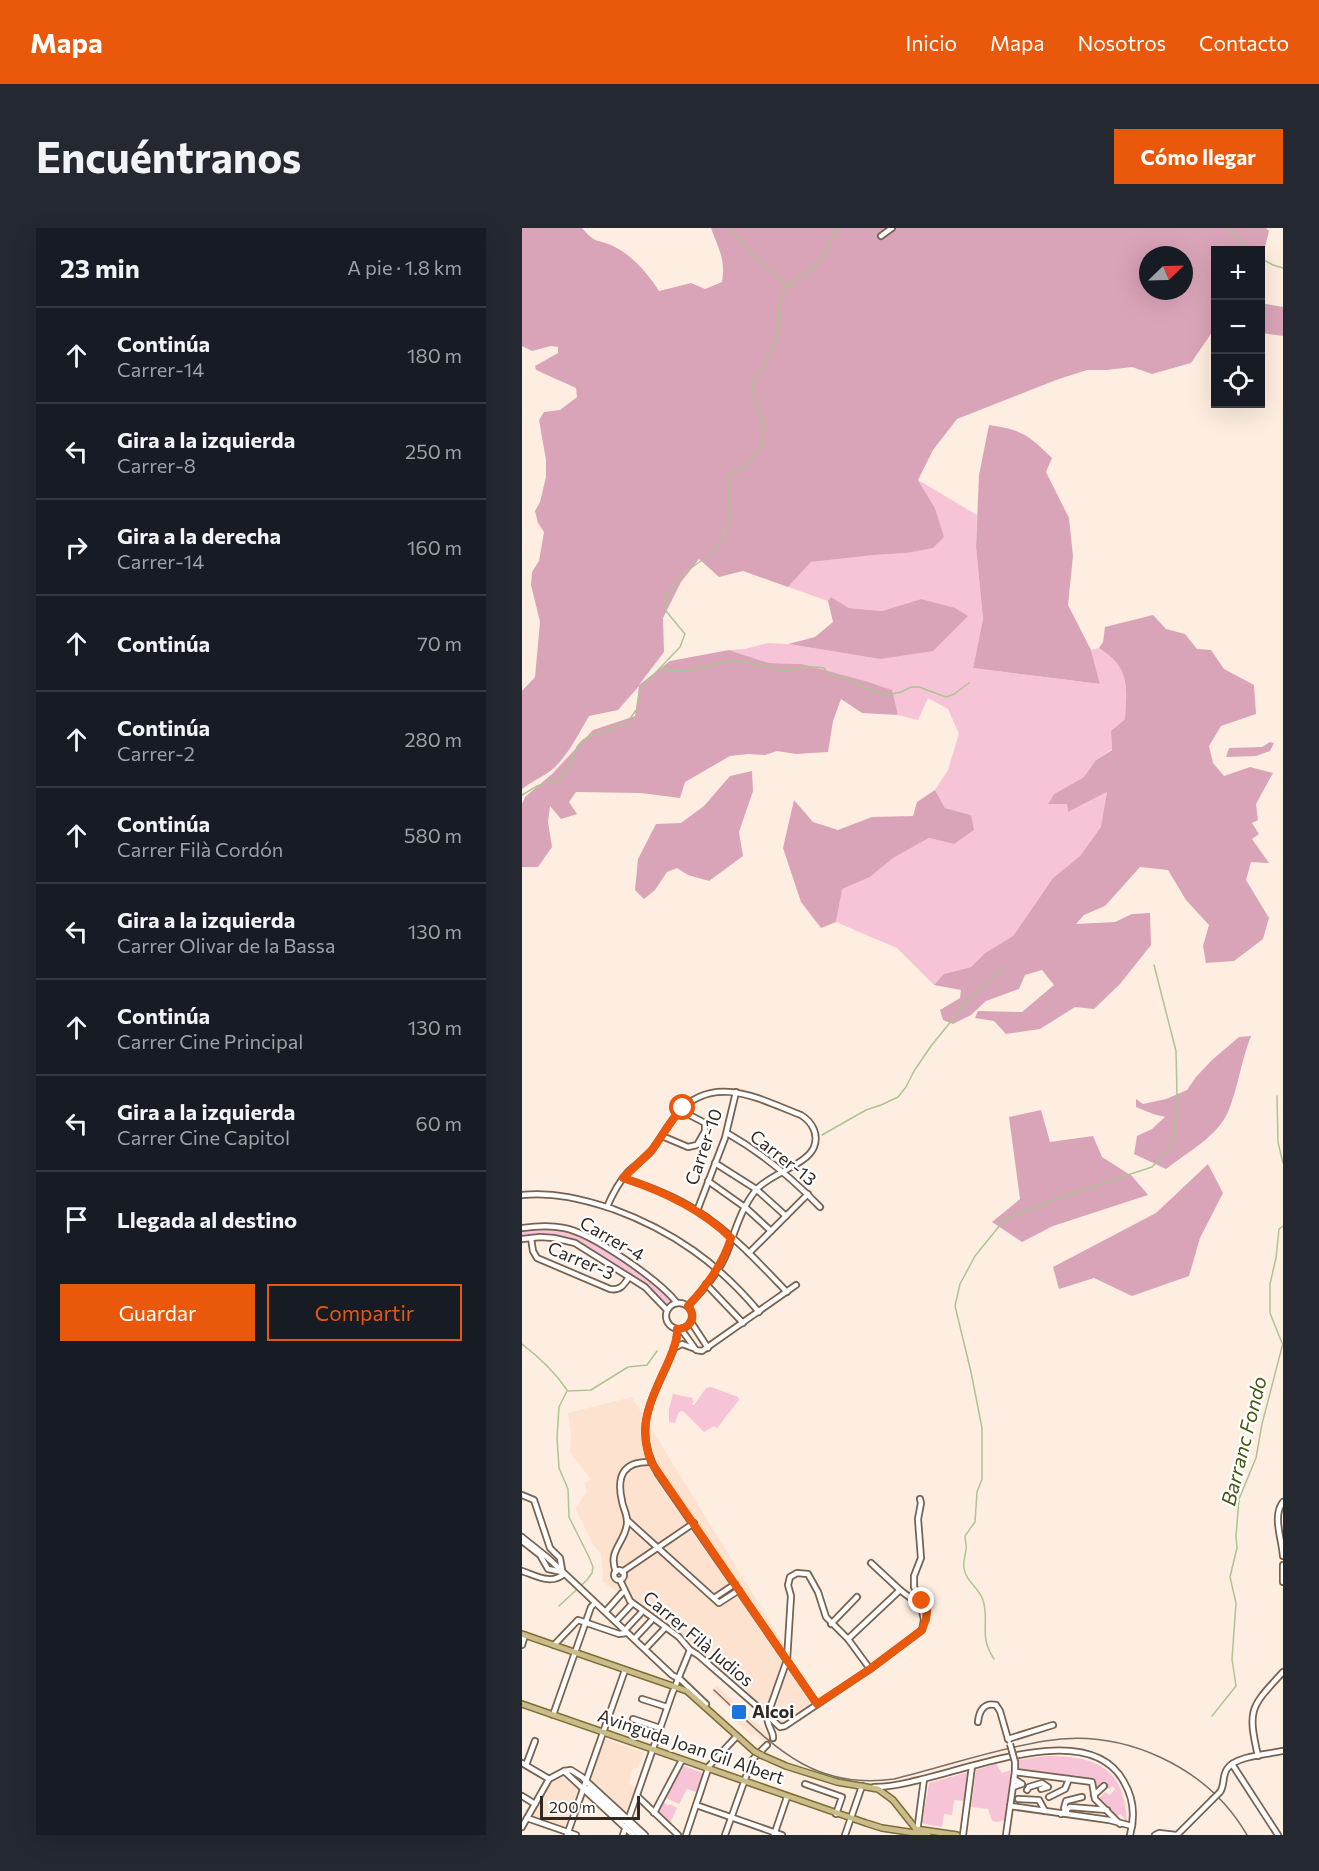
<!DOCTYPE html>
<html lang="es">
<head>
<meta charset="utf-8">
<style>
  :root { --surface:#171b24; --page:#242831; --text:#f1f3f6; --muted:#9ea1a6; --line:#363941; --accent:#ea580c }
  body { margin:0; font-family:Commissioner,sans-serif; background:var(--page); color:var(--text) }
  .controls { position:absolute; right:18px; top:18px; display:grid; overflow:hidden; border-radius:0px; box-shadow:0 6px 24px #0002 }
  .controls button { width:54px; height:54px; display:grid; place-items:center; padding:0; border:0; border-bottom:2px solid var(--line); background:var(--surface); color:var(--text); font:30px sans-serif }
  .compass { position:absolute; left:617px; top:18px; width:54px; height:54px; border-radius:50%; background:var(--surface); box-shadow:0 6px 24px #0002; rotate:67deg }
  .scale { position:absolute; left:18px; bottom:15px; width:100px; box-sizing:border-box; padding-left:6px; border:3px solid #322821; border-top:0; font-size:16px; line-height:21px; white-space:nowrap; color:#322821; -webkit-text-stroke:4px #fff; paint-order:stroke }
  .stop { position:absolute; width:18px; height:18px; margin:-14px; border:4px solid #ea580c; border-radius:50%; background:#fff }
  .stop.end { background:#ea580c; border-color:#fff; box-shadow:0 2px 6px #0008 }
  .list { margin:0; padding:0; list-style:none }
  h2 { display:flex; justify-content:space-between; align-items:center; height:78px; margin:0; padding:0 24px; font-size:26px }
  h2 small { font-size:20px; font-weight:400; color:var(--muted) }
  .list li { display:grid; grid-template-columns:39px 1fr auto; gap:18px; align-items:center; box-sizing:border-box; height:96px; padding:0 24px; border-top:2px solid var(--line) }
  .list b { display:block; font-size:22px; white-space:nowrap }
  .list p { margin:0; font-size:20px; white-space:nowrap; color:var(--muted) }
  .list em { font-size:20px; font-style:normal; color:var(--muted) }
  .actions { display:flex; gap:12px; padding:18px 24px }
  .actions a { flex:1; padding:14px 0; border:2px solid var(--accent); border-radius:0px; text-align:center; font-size:21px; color:var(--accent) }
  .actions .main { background:var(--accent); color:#fff }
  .icon { flex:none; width:33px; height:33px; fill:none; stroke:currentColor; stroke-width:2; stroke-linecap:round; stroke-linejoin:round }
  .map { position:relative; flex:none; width:761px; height:1607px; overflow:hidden; border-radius:0px }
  header { display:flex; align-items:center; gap:36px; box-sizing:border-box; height:84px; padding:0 30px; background:var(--accent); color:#fff }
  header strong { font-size:28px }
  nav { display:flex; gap:33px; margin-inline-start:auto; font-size:21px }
  .intro { display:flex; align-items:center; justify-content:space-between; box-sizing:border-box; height:144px; padding:0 36px }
  h1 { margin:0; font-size:42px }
  .button { padding:15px 27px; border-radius:0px; background:var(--accent); color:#fff; font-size:21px; font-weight:700 }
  main { display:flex; gap:36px; padding:0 36px }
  aside { flex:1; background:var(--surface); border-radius:0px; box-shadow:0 6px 24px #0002 }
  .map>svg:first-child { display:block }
</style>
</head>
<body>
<header>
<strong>Mapa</strong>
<nav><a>Inicio</a><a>Mapa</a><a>Nosotros</a><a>Contacto</a></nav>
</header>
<div class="intro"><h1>Encuéntranos</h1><a class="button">Cómo llegar</a></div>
<main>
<aside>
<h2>23 min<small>A pie · 1.8 km</small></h2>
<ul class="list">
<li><svg class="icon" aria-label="ahead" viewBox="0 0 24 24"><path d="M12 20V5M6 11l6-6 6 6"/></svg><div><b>Continúa</b><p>Carrer-14</p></div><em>180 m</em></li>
<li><svg class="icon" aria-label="left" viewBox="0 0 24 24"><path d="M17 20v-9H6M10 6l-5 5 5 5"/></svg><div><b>Gira a la izquierda</b><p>Carrer-8</p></div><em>250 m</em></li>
<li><svg class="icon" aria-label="right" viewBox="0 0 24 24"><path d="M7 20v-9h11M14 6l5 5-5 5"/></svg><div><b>Gira a la derecha</b><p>Carrer-14</p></div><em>160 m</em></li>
<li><svg class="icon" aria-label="ahead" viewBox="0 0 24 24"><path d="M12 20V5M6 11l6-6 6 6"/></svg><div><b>Continúa</b></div><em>70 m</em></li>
<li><svg class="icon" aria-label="ahead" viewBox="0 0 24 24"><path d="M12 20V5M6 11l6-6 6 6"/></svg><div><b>Continúa</b><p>Carrer-2</p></div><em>280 m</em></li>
<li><svg class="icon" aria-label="ahead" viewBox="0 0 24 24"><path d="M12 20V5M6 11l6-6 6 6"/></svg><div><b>Continúa</b><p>Carrer Filà Cordón</p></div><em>580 m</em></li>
<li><svg class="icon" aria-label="left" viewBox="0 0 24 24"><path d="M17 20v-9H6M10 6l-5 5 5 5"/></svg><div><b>Gira a la izquierda</b><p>Carrer Olivar de la Bassa</p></div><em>130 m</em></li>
<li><svg class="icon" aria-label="ahead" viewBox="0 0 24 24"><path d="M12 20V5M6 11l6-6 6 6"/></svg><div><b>Continúa</b><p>Carrer Cine Principal</p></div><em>130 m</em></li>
<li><svg class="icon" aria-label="left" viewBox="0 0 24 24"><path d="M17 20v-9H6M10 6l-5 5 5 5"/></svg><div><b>Gira a la izquierda</b><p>Carrer Cine Capitol</p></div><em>60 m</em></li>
<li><svg class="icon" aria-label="arrive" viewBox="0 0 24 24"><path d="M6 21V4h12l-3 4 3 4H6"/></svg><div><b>Llegada al destino</b></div></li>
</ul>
<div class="actions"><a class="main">Guardar</a><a>Compartir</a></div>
</aside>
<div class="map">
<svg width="761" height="1607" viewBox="0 0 761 1607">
  <rect width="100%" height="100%" fill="#feeee1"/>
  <!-- built -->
  <g fill="#fde3cf">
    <polygon points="110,1169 296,1472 260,1497 206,1446 204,1448 177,1423 117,1376 80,1354 81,1347 79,1325 72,1318 54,1282 54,1279 65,1264 62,1255 69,1251 48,1225 49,1206 46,1185"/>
    <polygon points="195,1457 221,1481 253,1513 247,1519 233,1505 230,1508 214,1493 217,1490 189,1463"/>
    <polygon points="83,1511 121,1524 116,1539 110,1541 108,1556 114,1560 106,1584 104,1585 69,1552 81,1513"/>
    <polygon points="39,1548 57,1562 42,1600 11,1589 11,1588 30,1552"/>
  </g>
  <!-- green -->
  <g fill="#f6c4d6">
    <path d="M396,252L455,287L454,319L461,391L451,440L578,456L569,422L577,420C608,440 605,457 603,491L589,503L590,521L574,532L562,549L532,566L527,576H545L546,584L585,564L580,599L558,628L531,650L491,708L463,725L449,739L422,746L412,757L375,720L314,694L319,661L348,649L371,630L407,610L432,616L449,587L423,580L413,562L426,542L437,506L426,481L406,470L396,492L376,487L369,462L280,436L247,435L207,422L223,421L246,415L266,416L358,431L399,371L360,383L327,380L309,369L306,373L266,359L289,334L353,327L384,325L411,320L421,309L413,280Z"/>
    <path d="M25,999C71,1005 120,1040 152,1073L145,1078C130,1058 66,1015 42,1010C29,1008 13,1010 0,1010V1001Z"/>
    <polygon points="189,1159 216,1169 217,1172 195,1200 192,1198 182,1204 161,1183 157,1184 153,1195 147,1194 147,1181 151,1166 171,1170 170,1172 172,1173 170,1176 172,1177 184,1160"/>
    <path d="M524,1528C574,1528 602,1539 605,1593L603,1596L601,1594L603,1592L599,1586L595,1588L582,1576L583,1574L577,1571L583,1564L588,1567L593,1561L591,1558L587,1561L582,1556L573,1564L574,1553L496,1542V1532Z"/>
    <polygon points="474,1536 480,1545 489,1542 483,1592 475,1594 470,1593 466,1581 449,1579 454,1542"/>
    <polygon points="159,1537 181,1545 174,1564 165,1561 157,1576 144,1570 142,1574 146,1578 148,1576 155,1580 147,1597 136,1586 135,1583"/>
    <polygon points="447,1544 448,1545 444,1573 432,1572 430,1587 422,1586 420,1599 402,1596 400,1594 407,1555"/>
  </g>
  <!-- forest -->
  <g fill="#daa4b8" fill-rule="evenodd">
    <path d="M0,0H60C75,18 76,10 93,19C111,28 127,47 137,63L169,55L183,61L200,54C204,31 196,20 189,0H744L747,3L739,35L738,22H694L693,100L669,135L630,146L610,139L585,142H565L534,152L435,191L411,222L396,252L413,280L422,309L411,320L385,325L353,327L289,334L266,359L221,343L197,349L177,331L159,354L141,390L142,424L117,457L148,433L207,422L247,435L280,436L343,453L370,462L376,487L340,485L319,471L311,493L306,524L274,526L255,523L243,527L226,526L208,528L163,554L158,570L119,565L54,564L47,574L55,586L39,591L28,578L26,594L30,619L16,639H0V576L3,569L30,546L71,502L113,488L117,458L96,482L67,488C57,505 47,526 32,540C23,548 10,553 0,561V463L13,449L18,394L9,357L10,344L17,333L22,304L16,295L13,283L18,274L24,249V232L17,192L22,184L38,182L55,169L54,160L14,142L13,138L36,125V119L29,118L10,123L0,118ZM626,27H662V63H626Z"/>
    <polygon points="738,75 761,79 761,108 739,105"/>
    <path d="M467,197C501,202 506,207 530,230L524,244L547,290L551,328L546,377L569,422L578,456L451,440L461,391L454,319L457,247Z"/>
    <polygon points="309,369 327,380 360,383 399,371 433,380 446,388 411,423 358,431 266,416 293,409 311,394 306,373"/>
    <path d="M631,387L644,401L663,406L675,421L689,422L702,441L732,457L734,486L699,498L687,518L691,535L702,548L728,539L751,545L734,576L736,592L730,595L737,606L730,611L747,635L729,634L724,652L747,690L741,711L712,733L684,735L681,718L687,697L664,672L646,642L618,639L583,678L562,687L554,696L593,694L610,686L628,685L629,717L598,756L572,781L553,779L518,801L484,806L472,793L453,790L456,783L500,784L532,757L520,742L503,747L497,761L464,773L449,787L431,796L421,792L418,782L438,770L439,762L412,757L422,746L449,739L463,725L491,708L531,650L558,628L579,599L585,564L546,584L545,576H526L532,566L562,549L574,532L590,522L589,503L603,491C605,457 608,440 577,420L581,414L583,399Z"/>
    <polygon points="748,514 752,515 748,523 734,528 704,529 707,520 740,519"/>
    <polygon points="230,543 231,563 217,604 221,628 187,653 166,647 155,640 145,644 133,662 122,671 113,662 116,631 134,596 159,595 182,578 208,548"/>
    <polygon points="413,562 423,580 449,587 452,602 432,616 407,610 371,630 348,649 320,661 314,694 299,700 279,674 261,620 272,572 291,594 316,602 350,589 391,588 395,574"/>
    <path d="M729,808C719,833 716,860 706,884C695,909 664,925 644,941L612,926L615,908L630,901L643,889L631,886L614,879V871L621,876L644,871L665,862L674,849L690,832L717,809Z"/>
    <polygon points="519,882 528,914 571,908 580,929 610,948 626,967 531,998 500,1014 470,994 498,971 487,889"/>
    <polygon points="686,936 701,965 678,1010 667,1048 610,1068 572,1050 537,1061 531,1039 634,985"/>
  </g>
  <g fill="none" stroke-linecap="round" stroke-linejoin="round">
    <!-- stream -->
    <g stroke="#aec393" stroke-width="1.5">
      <path d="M208,0C224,23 246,40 266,58"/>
      <polyline points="705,0 728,22"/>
      <polyline points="738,30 751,37 761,40"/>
      <path d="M140,440C162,448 186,437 209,433C223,431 248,442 265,442C278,441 288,437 302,440L306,446L324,451L343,460L366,467L379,464L389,459H397L424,469L432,466L447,455"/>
      <path d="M0,567L15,558L38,551L50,534L55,519L60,513L68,508L104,496L115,481L118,461L158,419L163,406L144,383V369L146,364L150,362L158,348L194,322L201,308L206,293V251L209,244C213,243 218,241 222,239C226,236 239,218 240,213C248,193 228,175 231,155C232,150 236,148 238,144C244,135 248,124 253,115C258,103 255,87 258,74C264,51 289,46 299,32C304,24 311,5 316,0"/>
      <polyline points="755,868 756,914 761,935"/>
      <polyline points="300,907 344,882 359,877 376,869 384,859 392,843 409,818 447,771 480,741"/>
      <polyline points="760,1115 748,1085 748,1056 754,1030 757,1001 761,998"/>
      <path d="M0,1116C17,1129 33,1144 45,1162"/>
      <polyline points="46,1163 69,1162 106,1139 125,1137 135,1123"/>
      <polyline points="37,1378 65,1352 70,1345 71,1339 67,1329 47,1289 46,1261 37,1240 35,1209 37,1179 45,1163"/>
      <path d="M472,1431C456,1407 468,1395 461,1372C456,1358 444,1354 442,1340C441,1333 443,1329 444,1322C445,1318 443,1312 443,1308L453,1294L455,1264L460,1251V1200L449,1144L433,1078L438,1056L453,1028L483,991L533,971L630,939L651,916L655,868L654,823L632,737"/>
      <polyline points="690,1488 714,1458 710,1431 714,1375 708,1349 715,1320 714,1308 717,1271 734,1230 740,1196 761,1115"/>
    </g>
    <!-- minor casing -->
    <g stroke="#77614f" stroke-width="8">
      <g id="minor">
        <polyline points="359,8 370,0"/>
        <path d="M205,905C240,925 270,950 298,979"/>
        <polyline points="140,908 166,919 175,917 183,903 183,895 158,882"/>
        <polyline points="193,935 234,961 264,988"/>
        <path d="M101,950C126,958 152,968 174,982C209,1004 237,1035 265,1064"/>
        <polyline points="186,953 224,980 249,1003"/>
        <path d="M0,967C33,964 60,971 91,981C151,1003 196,1035 237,1084"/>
        <path d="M85,979C90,967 97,954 106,944C114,936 123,931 130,922C139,910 146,896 156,885C192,844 239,872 279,887C290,894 297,906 292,919C285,937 247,946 234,962C218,981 212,1008 203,1029C195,1047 179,1064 166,1078"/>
        <polyline points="175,983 203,910 214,864"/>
        <path d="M0,1000C14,998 28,997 42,1000C70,1005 137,1052 155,1075"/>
        <path d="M9,1010L11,1023L15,1030L88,1061C98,1063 102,1057 107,1049"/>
        <polyline points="0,1011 18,1009 32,1010 53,1015 123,1059 145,1082"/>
        <polyline points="227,1025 286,966"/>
        <polyline points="184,1056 221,1095"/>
        <circle cx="157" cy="1088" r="13"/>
        <polyline points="169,1094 186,1120"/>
        <path d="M155,1101C156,1114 150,1125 145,1137C127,1177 111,1204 136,1246L295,1476"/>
        <polyline points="159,1101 174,1122 180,1123 274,1057"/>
        <polyline points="152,1120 160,1116 171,1120"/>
        <polyline points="0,1267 12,1272 28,1320 38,1330 40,1342"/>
        <polyline points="398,1271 399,1275 396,1291 399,1330 392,1348 392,1359 405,1381 404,1391"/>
        <path d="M761,1274C750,1288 760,1311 761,1328"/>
        <polyline points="105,1292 197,1375 217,1362"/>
        <polyline points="0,1309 25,1329 150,1447 159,1452 184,1476"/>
        <polyline points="0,1313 18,1327 26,1341 40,1344"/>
        <polyline points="761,1337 761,1354"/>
        <circle cx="97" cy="1347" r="5"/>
        <path d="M0,1343C15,1348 29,1357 42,1346"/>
        <path d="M94,1344C85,1322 104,1314 105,1295C106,1288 101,1280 100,1273C94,1247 102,1233 129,1234"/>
        <polyline points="100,1344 172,1295"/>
        <polyline points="98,1352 108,1373 157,1409 168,1422 176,1427 245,1487"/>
        <polyline points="192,1370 213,1356"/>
        <polyline points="85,1382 100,1365"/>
        <polyline points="95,1392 109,1377"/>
        <polyline points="309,1396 335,1369"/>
        <polyline points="105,1400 119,1385"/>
        <polyline points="114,1409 129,1393"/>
        <polyline points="326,1411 378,1362"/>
        <polyline points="0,1417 3,1407"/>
        <polyline points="32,1417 56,1392 97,1406 104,1405"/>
        <polyline points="125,1419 142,1401"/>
        <polyline points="120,1471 145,1479"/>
        <polyline points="31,1487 69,1379 73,1375"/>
        <polyline points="246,1488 258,1499 263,1498 348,1441 400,1402 402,1392 399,1378 378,1362 349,1335"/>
        <polyline points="111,1491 138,1500"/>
        <path d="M456,1494C457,1483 462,1474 474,1477L478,1483L486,1511"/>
        <path d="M251,1510C252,1504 245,1499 245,1487L248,1486L247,1483L265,1432L269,1368L266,1357L268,1349L275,1345L286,1346L296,1364L304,1389L326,1411L348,1441"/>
        <polyline points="487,1512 486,1511 531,1497"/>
        <path d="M736,1528C725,1480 729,1479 761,1444"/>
        <polyline points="0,1535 27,1551"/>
        <polyline points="710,1536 756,1607"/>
        <polyline points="4,1537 13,1513"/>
        <polyline points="42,1543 111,1607"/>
        <polyline points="493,1544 570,1554 573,1571 598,1596"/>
        <polyline points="283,1556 320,1569 314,1586"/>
        <path d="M352,1559C414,1560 562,1480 602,1554C612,1571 613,1589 608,1607"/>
        <polyline points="491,1559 500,1556 492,1551"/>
        <polyline points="66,1560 102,1593"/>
        <polyline points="505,1562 507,1559 520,1555 526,1559 519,1561"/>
        <path d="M698,1564C703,1557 700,1548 705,1541C713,1528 747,1526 761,1523"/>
        <polyline points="572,1567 582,1558"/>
        <polyline points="0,1568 13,1576"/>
        <polyline points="115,1568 156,1607"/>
        <polyline points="527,1569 543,1561 547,1551"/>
        <polyline points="496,1571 517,1572 523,1583"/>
        <polyline points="174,1577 260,1607"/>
        <polyline points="488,1578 587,1592 610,1598"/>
        <polyline points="545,1584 542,1580 544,1573 560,1569"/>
        <polyline points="132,1585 160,1532"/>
        <polyline points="539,1586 548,1579 585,1582"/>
        <polyline points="5,1590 54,1607"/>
        <polyline points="108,1598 117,1607"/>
        <polyline points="0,1599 27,1551 42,1543 49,1542 60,1549 123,1607"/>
        <polyline points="395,1604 402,1551"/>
        <polyline points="45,1607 103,1442"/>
        <polyline points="101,1607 150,1466 168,1422"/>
        <polyline points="164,1607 187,1538 215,1508"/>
        <polyline points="203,1607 230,1532 245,1517"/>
        <polyline points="252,1607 265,1569"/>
        <polyline points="323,1607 340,1558"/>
        <polyline points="441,1607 450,1538"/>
        <polyline points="484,1607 493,1544 493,1534"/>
        <polyline points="633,1607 637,1605 654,1607"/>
        <polyline points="655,1607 690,1572"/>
      </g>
    </g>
    <!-- major casing -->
    <g stroke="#7f6c33" stroke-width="8">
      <g id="major">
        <polyline points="0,1406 165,1463 232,1523"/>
        <polyline points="0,1476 344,1595 360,1600 406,1607"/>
        <polyline points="239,1527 264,1538 315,1554 356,1561 371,1572 394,1601 435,1607"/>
      </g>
    </g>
    <!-- minor -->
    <use href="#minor" stroke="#fff" stroke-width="4.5"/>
    <!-- major -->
    <use href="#major" stroke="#cbbd8b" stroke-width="5"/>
    <!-- rail -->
    <path stroke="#7a6e65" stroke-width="1.5" d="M192,1462C248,1514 288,1563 372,1551C422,1539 472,1521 523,1513C601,1500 685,1538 725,1607"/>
    <!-- minor-bridge casing -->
    <g stroke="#77614f" stroke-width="8" stroke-linecap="butt">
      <g id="minor-bridge">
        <polyline points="488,1516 493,1534"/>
        <polyline points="690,1572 698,1564"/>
      </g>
    </g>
    <!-- major-bridge casing -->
    <g stroke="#7f6c33" stroke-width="8" stroke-linecap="butt">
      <polyline id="major-bridge" points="232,1523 239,1527"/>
    </g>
    <!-- minor-bridge -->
    <use href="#minor-bridge" stroke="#fff" stroke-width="4.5"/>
    <!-- major-bridge -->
    <use href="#major-bridge" stroke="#cbbd8b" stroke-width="5"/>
  </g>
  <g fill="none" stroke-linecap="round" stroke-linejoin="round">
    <!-- route -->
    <path stroke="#ea580c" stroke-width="8" d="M161,880L152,890L130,922L101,950C141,963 179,981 209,1010C201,1036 185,1057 166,1078C175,1089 169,1101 155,1101C156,1112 151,1122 147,1132C131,1168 114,1195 129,1234L295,1476L348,1441L400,1402L404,1391L405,1381L400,1373"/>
  </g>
  <!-- markers -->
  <rect fill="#1c75df" stroke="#fff" stroke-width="2" x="209" y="1476" width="16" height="16" rx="3"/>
  <g text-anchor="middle" stroke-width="4.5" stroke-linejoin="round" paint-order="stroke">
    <!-- street labels -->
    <g font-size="18" fill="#322821" stroke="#fff">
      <text transform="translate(182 919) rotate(-71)" y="6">Carrer-10</text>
      <text transform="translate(261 930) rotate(38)" y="6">Carrer-13</text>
      <text transform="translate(90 1011) rotate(30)" y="6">Carrer-4</text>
      <text transform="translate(59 1033) rotate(23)" y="6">Carrer-3</text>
      <text transform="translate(176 1411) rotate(40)" y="6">Carrer Filà Judios</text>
      <text transform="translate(169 1519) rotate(19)" y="6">Avinguda Joan Gil Albert</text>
    </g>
    <!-- poi labels -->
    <g font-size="18" font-weight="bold" fill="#322821" stroke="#fff" text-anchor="start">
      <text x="230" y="1490">Alcoi</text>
    </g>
    <!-- water labels -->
    <g font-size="20" font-style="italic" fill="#405710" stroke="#fff">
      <text transform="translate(722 1213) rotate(-76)" y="7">Barranc Fondo</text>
    </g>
  </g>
</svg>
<div class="controls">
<button>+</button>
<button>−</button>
<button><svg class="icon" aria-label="locate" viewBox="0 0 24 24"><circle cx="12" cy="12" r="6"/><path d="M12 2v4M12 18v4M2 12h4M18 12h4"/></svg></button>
</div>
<svg class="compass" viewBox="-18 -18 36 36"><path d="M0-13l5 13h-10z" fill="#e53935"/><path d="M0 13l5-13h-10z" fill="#9ea1a6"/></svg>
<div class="scale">200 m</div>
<div class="stop" style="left:161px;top:880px"></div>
<div class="stop end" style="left:400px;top:1373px"></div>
</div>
</main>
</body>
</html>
